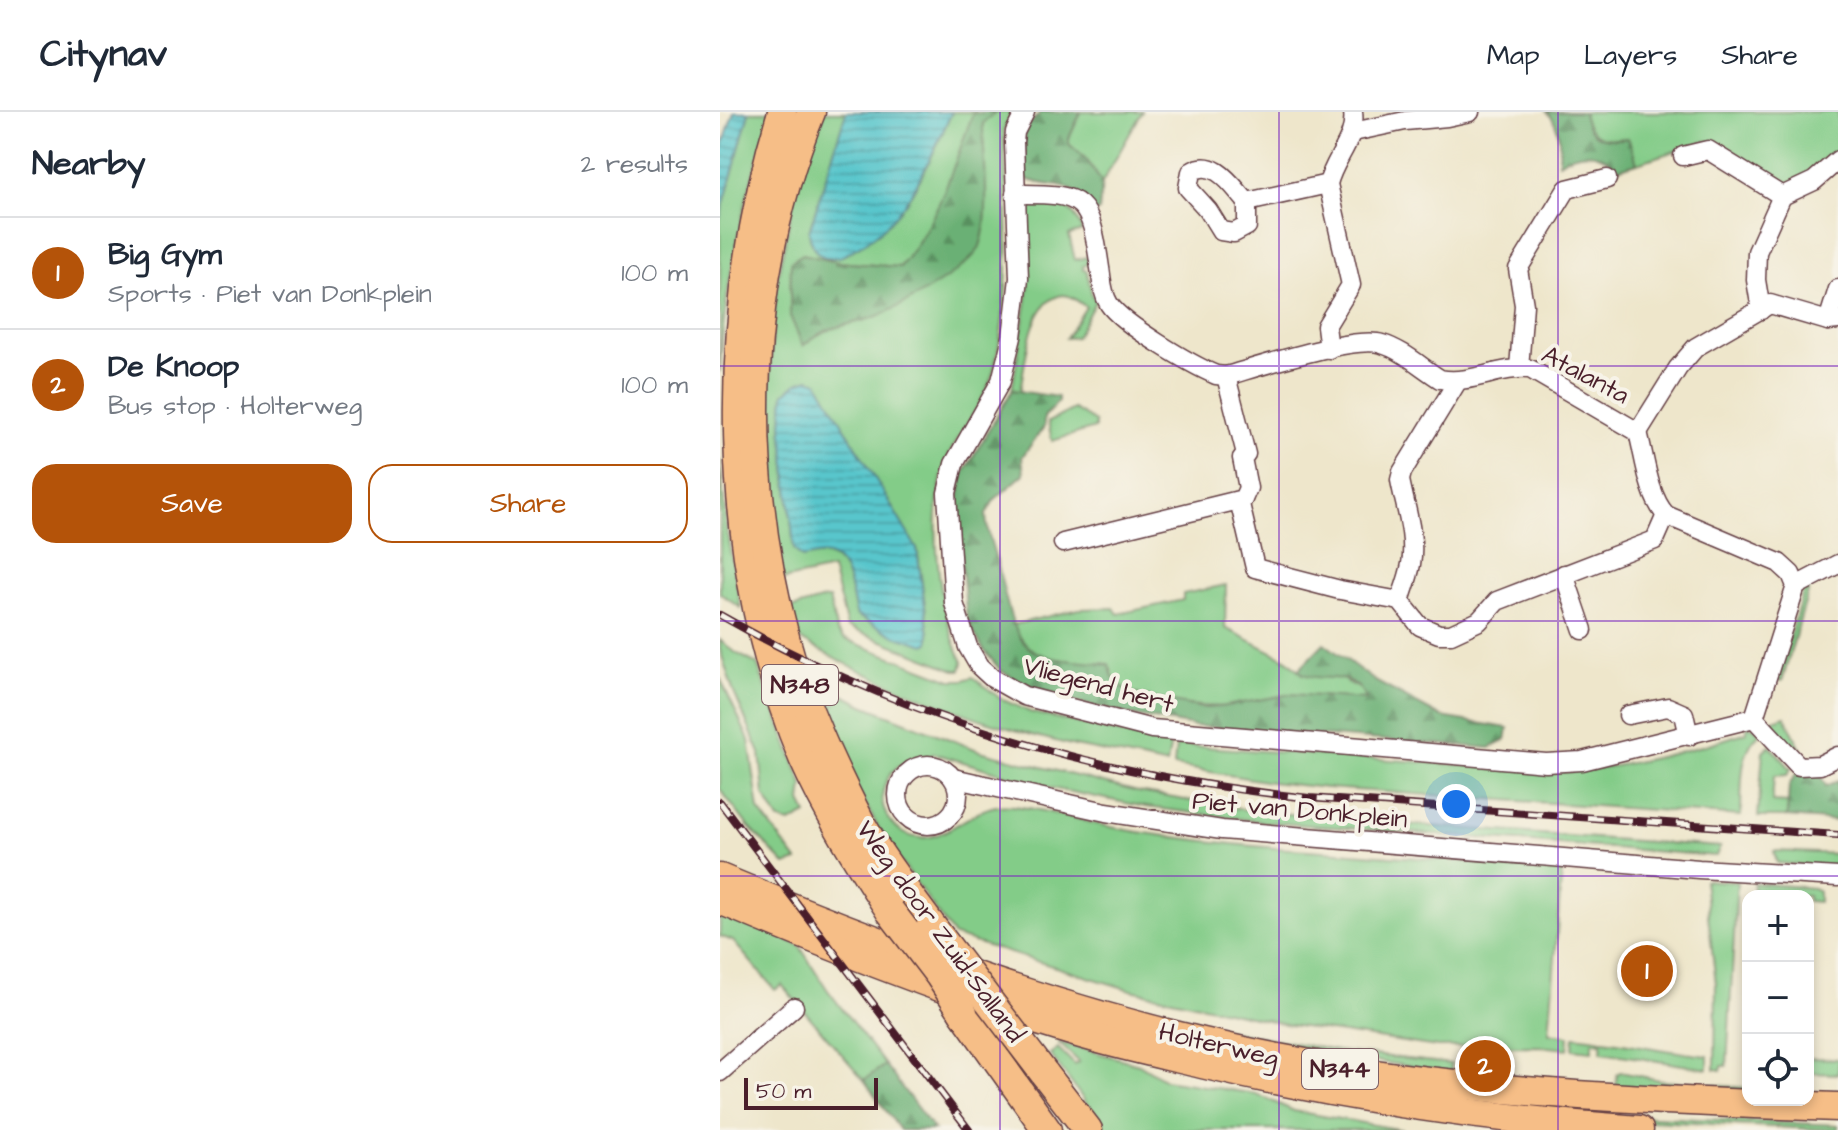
<!DOCTYPE html>
<html lang="en">
<head>
<meta charset="utf-8">
<style>
  :root { --surface:#fff; --page:#f2f2f3; --text:#1f2937; --muted:#747a83; --line:#e0e1e3; --accent:#b45309 }
  body { margin:0; font-family:"Architects Daughter",sans-serif; background:var(--page); color:var(--text) }
  .controls { position:absolute; right:24px; bottom:24px; display:grid; overflow:hidden; border-radius:16px; box-shadow:0 4px 12px #0003 }
  .controls button { width:72px; height:72px; display:grid; place-items:center; padding:0; border:0; border-bottom:2px solid var(--line); background:var(--surface); color:var(--text); font:40px sans-serif }
  .scale { position:absolute; left:24px; bottom:20px; width:134px; box-sizing:border-box; padding-left:8px; border:4px solid #4a1f2b; border-top:0; font-size:22px; line-height:28px; white-space:nowrap; color:#4a1f2b; -webkit-text-stroke:6px #f7f3e8; paint-order:stroke }
  .you { position:absolute; left:736px; top:692px; width:28px; height:28px; margin:-20px; border:6px solid #fff; border-radius:50%; background:#1a73e8; box-shadow:0 0 0 12px #1a73e833 }
  .badge { display:grid; place-items:center; width:52px; height:52px; border-radius:50%; background:var(--accent); color:#fff; font-size:26px; font-weight:700 }
  .pin { position:absolute; translate:-50% -50%; border:4px solid #fff; box-shadow:0 2px 8px #0006 }
  .list { margin:0; padding:0; list-style:none }
  h2 { display:flex; justify-content:space-between; align-items:center; height:104px; margin:0; padding:0 32px; font-size:34px }
  h2 small { font-size:26px; font-weight:400; color:var(--muted) }
  .list li { display:grid; grid-template-columns:52px 1fr auto; gap:24px; align-items:center; box-sizing:border-box; height:112px; padding:0 32px; border-top:2px solid var(--line) }
  .list b { display:block; font-size:30px; white-space:nowrap }
  .list p { margin:0; font-size:26px; white-space:nowrap; color:var(--muted) }
  .list em { font-size:26px; font-style:normal; color:var(--muted) }
  .actions { display:flex; gap:16px; padding:24px 32px }
  .actions a { flex:1; padding:18px 0; border:2px solid var(--accent); border-radius:24px; text-align:center; font-size:28px; color:var(--accent) }
  .actions .main { background:var(--accent); color:#fff }
  .icon { flex:none; width:44px; height:44px; fill:none; stroke:currentColor; stroke-width:2; stroke-linecap:round; stroke-linejoin:round }
  .map { position:relative; flex:none; width:1118px; height:1018px; overflow:hidden }
  header { display:flex; align-items:center; gap:48px; box-sizing:border-box; height:112px; padding:0 40px; background:var(--surface); border-bottom:2px solid var(--line) }
  header strong { font-size:38px }
  nav { display:flex; gap:44px; margin-inline-start:auto; font-size:28px }
  main { display:flex }
  aside { flex:1; background:var(--surface) }
  .map>svg:first-child { display:block }
</style>
</head>
<body>
<header>
<strong>Citynav</strong>
<nav><a>Map</a><a>Layers</a><a>Share</a></nav>
</header>
<main>
<aside>
<h2>Nearby<small>2 results</small></h2>
<ul class="list">
<li><span class="badge">1</span><div><b>Big Gym</b><p>Sports · Piet van Donkplein</p></div><em>100 m</em></li>
<li><span class="badge">2</span><div><b>De Knoop</b><p>Bus stop · Holterweg</p></div><em>100 m</em></li>
</ul>
<div class="actions"><a class="main">Save</a><a>Share</a></div>
</aside>
<div class="map">
<svg width="1118" height="1018" viewBox="0 0 1118 1018">
  <defs>
    <pattern id="forest-firs" width="22" height="20" patternUnits="userSpaceOnUse" patternTransform="scale(2)"><rect width="22" height="20" fill="#6ab074"/><path d="M5 1l3.5 6h-7zM16 11l3.5 6h-7z" fill="#598f5f"/></pattern>
    <pattern id="water-rules" width="6" height="5" patternUnits="userSpaceOnUse" patternTransform="scale(2)"><rect width="6" height="5" fill="#58c6cc"/><path d="M0 2.5h6" fill="none" stroke="#4ba0a6"/></pattern>
  </defs>
  <rect width="100%" height="100%" fill="#f7f3e8"/>
  <filter id="ink" filterUnits="userSpaceOnUse"><feTurbulence type="fractalNoise" baseFrequency=".0125" numOctaves="2"/><feDisplacementMap in="SourceGraphic" scale="16" xChannelSelector="R" yChannelSelector="G"/><feConvolveMatrix kernelMatrix="1 2 1 2 8 2 1 2 1" color-interpolation-filters="sRGB"/></filter>
  <filter id="wash" filterUnits="userSpaceOnUse"><feTurbulence type="fractalNoise" baseFrequency=".006" numOctaves="4" result="noise"/><feDisplacementMap in="SourceGraphic" scale="32" xChannelSelector="R" yChannelSelector="G"/><feGaussianBlur stdDeviation="1.8" result="paint"/><feColorMatrix in="noise" values="0 0 0 0 0 0 0 0 0 0 0 0 0 0 0 0 0 1.4 0 .05"/><feComposite in="paint" operator="in"/></filter>
  <g filter="url(#wash)">
    <rect width="100%" height="100%" fill="#eee6cb"/>
    <!-- grass -->
    <g fill="#83cc88" stroke="#66765a" stroke-width="2" fill-rule="evenodd">
      <path d="M29,0H52C24,84 4,171 0,260V106Z"/>
      <path d="M102,0H126L89,120C91,132 95,145 110,146C121,146 129,140 138,135C191,103 207,53 232,0H254L225,82L197,135L180,155L117,150L83,142L71,149L70,204L99,219L154,205L263,33V11L276,0H293L284,17V27C288,104 292,181 274,257C266,288 243,314 229,343C206,394 217,502 243,550L241,558H235L127,515L112,457L62,468L46,331L52,226L58,163L75,83ZM64,282L197,437L209,522L137,504C130,484 131,446 105,443C88,440 94,448 74,437L62,313Z"/>
      <polygon points="361,0 422,0 382,71 366,47 349,33 349,26"/>
      <path d="M863,0H1118V39L1098,61L1063,76L987,29L917,51L908,26C885,29 867,27 863,0Z"/>
      <path d="M325,90C346,93 356,99 362,119L349,123L355,148L367,145L368,152L363,154V158L367,159L372,184L376,188L356,225L346,226L366,195C359,190 351,183 343,183C309,187 305,254 300,279L292,278L309,174L307,95L313,91Z"/>
      <polygon points="354,297 375,310 375,316 332,329 328,310"/>
      <polygon points="0,348 7,422 21,496 0,481"/>
      <path d="M506,473L505,516L566,547L583,562L618,565L641,577L647,587C596,593 445,605 404,577C395,571 392,561 388,552C354,549 306,552 292,513L359,497L394,496L398,502L463,488V482Z"/>
      <polygon points="1087,475 1089,477 1062,569 1057,568 1084,477"/>
      <path d="M104,487H109L117,520L124,527L231,568H244L253,565L281,587L310,600L443,631L451,630L447,653C415,645 382,640 351,633C257,611 161,573 77,526L70,497Z"/>
      <polygon points="0,528 16,541 37,552 83,673 81,690 87,702 70,711 59,708 44,683 40,641 14,581 0,538"/>
      <polygon points="0,566 29,628 39,698 77,749 65,753 28,714 0,677"/>
      <path d="M122,582L143,593L260,639L418,680L512,696L628,708L1000,735L996,744L545,710L426,695L331,676L213,641L212,645C165,641 144,696 182,720C217,741 244,699 277,694C284,693 294,694 301,695C333,699 364,710 396,716C431,723 468,727 504,731C541,736 580,737 618,740C693,746 767,751 842,757L829,921L849,924L848,937L817,934L717,935L570,913L411,878L234,824L164,726L123,651L96,584L115,592Z"/>
      <polygon points="1065,604 1087,650 1048,610"/>
      <path d="M1027,614L1034,615L1040,622C1018,638 1022,678 1021,704L607,676L550,670L454,654L456,633L846,660C907,655 970,639 1027,620Z"/>
      <polygon points="1050,633 1071,657 1067,663 1054,664 1052,690 1068,691 1067,705 1038,705 1043,639"/>
      <polygon points="1054,739 1118,742 1118,756 1057,751"/>
      <polygon points="984,768 1017,770 1007,954 1002,954 1001,958 995,957 996,872"/>
      <polygon points="1034,771 1094,776 1099,780 1099,790 1088,789 1088,784 1033,784"/>
      <polygon points="0,800 79,833 107,877 165,953 144,968 62,873 55,878 13,829 0,824"/>
      <polygon points="502,917 617,939 731,952 731,961 500,924"/>
      <path d="M854,924C899,929 943,939 988,944V957L881,940L882,930H873L872,939L853,937Z"/>
      <polygon points="338,930 419,952 445,968 536,982 574,999 683,1018 386,1018 330,942 338,936 355,953 359,950"/>
      <polygon points="1088,946 1118,947 1118,962 1088,961"/>
      <polygon points="900,960 945,969 1028,976 1028,983 896,976 897,962"/>
      <polygon points="911,1004 1118,1013 1118,1018 911,1008"/>
    </g>
    <!-- forest -->
    <g fill="url(#forest-firs)" stroke="#5a6850" stroke-width="2">
      <path d="M276,0L263,11C263,46 272,101 260,134C251,157 179,196 155,205C126,215 107,212 83,234L70,204L71,149L83,142L117,150L180,155C218,110 233,55 253,1Z"/>
      <path d="M321,0H361L349,26V32L366,47L382,71L379,99L376,100C347,65 341,79 305,67V20L308,13Z"/>
      <path d="M827,0H863C867,27 885,29 908,26L917,51L884,61L892,51C876,37 856,39 839,51C840,32 841,14 827,0Z"/>
      <path d="M292,278L338,285V290L324,305V315L302,345L304,362L274,388L266,402C266,423 276,442 280,462C299,547 304,545 389,552L393,565L404,577L422,584L483,596L500,595L571,582L646,587C632,553 597,575 578,558L604,531L655,569L722,605L788,616L786,628L770,636L474,614L410,603L356,590L310,574L281,559L263,537L247,508L237,401L243,362Z"/>
      <polygon points="1077,661 1100,663 1106,674 1118,669 1118,709 1067,705 1069,673"/>
      <polygon points="165,953 214,1018 180,1018 144,968"/>
    </g>
    <!-- water -->
    <g fill="url(#water-rules)" stroke="#51727c" stroke-width="2">
      <polygon points="14,0 29,0 0,106 0,42"/>
      <path d="M126,0H232C207,51 190,105 138,135C129,140 121,147 110,146C95,145 91,132 89,120Z"/>
      <path d="M89,267L98,270L197,437L209,522V531L205,533L175,524L137,504C130,485 131,448 107,443C99,441 90,445 82,446L74,437L62,313L64,282L77,271Z"/>
    </g>
  </g>
  <g filter="url(#ink)">
    <g fill="none" stroke-linecap="round" stroke-linejoin="round">
      <!-- street casing -->
      <g stroke="#633d43" stroke-width="21">
        <g id="street">
          <polyline points="305,0 295,20 294,30 299,166 292,225 281,269 234,352 227,381 234,491 248,535 259,554 272,566 304,584 432,617 826,651 862,649 1034,606"/>
          <polyline points="633,20 685,9 727,5 750,0"/>
          <polyline points="963,44 988,38 1062,84"/>
          <path d="M295,82C366,81 370,87 380,156C382,168 382,181 389,192C402,212 472,253 496,263L506,264C538,255 635,223 662,232C683,238 702,256 720,267C751,273 779,254 810,257L918,320C925,346 928,383 946,403L1059,451L1071,462L1076,474L1034,606"/>
          <polyline points="1062,84 1094,69 1118,48"/>
          <path d="M527,90V114L514,121L501,119L488,98L468,76L471,60C494,44 513,75 527,90L608,72"/>
          <polyline points="1041,198 1036,168 1037,140 1062,84"/>
          <polyline points="1108,209 1118,177"/>
          <path d="M609,237L606,214L631,173L608,72C614,46 637,27 633,0"/>
          <polyline points="799,256 804,193 798,157 847,77 887,67"/>
          <polyline points="918,320 958,256 976,235 1050,192 1108,209 1118,208"/>
          <polyline points="523,387 520,392 535,456 620,478 680,489 700,514 719,522 731,522 759,509 777,489 935,428 946,403"/>
          <polyline points="343,431 523,387 528,376 522,346 526,342 506,264"/>
          <polyline points="844,462 863,518"/>
          <polyline points="1076,474 1118,452"/>
          <path d="M680,489C684,477 689,464 691,452C696,424 685,395 680,368L682,360L737,270"/>
          <polyline points="908,603 948,595 964,602 969,624"/>
          <polyline points="1034,606 1079,654 1100,653 1118,644"/>
          <circle cx="208" cy="683" r="30"/>
          <polyline points="233,666 386,700 502,718 979,757 1118,765"/>
          <polyline points="0,960 74,895"/>
        </g>
      </g>
      <!-- primary casing -->
      <g stroke="#633d43" stroke-width="31">
        <g id="primary">
          <path d="M62,0C0,203 0,448 83,646C107,700 138,749 170,799"/>
          <path d="M91,0C24,165 19,358 66,529C83,593 112,654 142,713C161,748 188,781 211,813"/>
          <path d="M0,766C180,841 365,909 558,946C740,981 933,989 1118,995"/>
          <path d="M0,788C112,835 225,880 341,916C387,931 435,941 482,952C626,986 772,1008 919,1018"/>
          <polyline points="243,900 327,1018"/>
          <polyline points="324,961 368,1018"/>
        </g>
      </g>
      <!-- street -->
      <use href="#street" stroke="#fff" stroke-width="18"/>
      <!-- primary -->
      <use href="#primary" stroke="#f6be87" stroke-width="28"/>
      <!-- rail casing -->
      <g stroke="#4a1f2b" stroke-width="8">
        <g id="rail">
          <path d="M0,503C185,608 378,664 589,686L1118,723"/>
          <polyline points="0,690 249,1018"/>
        </g>
      </g>
      <!-- rail -->
      <use href="#rail" stroke="#f7f3e8" stroke-width="5" stroke-dasharray="15" stroke-linecap="butt"/>
      <!-- primary-bridge casing -->
      <g stroke="#633d43" stroke-width="31" stroke-linecap="butt">
        <g id="primary-bridge">
          <polyline points="170,799 219,863 243,900"/>
          <polyline points="211,813 324,961"/>
        </g>
      </g>
      <!-- primary-bridge -->
      <use href="#primary-bridge" stroke="#f6be87" stroke-width="28"/>
    </g>
  </g>
  <!-- grid -->
  <path fill="none" stroke="#7b2cbf" stroke-width="2" stroke-opacity="0.55" d="M280,0V1018M559,0V1018M838,0V1018M0,254H1118M0,509H1118M0,764H1118"/>
  <g text-anchor="middle" stroke-width="8" stroke-linejoin="round" paint-order="stroke">
    <!-- shield labels -->
    <g fill="#f7f3e8" stroke="#7e5f64" stroke-width="2">
      <rect x="42" y="553" width="76" height="40" rx="6"/>
      <rect x="582" y="937" width="76" height="40" rx="6"/>
    </g>
    <g font-size="24" font-weight="bold" fill="#4a1f2b">
      <text x="80" y="581">N348</text>
      <text x="620" y="965">N344</text>
    </g>
    <!-- street labels -->
    <g font-size="26" fill="#4a1f2b" stroke="#f7f3e8">
      <text transform="translate(866 262) rotate(28)" y="9">Atalanta</text>
      <text transform="translate(379 572) rotate(15)" y="9">Vliegend hert</text>
      <text transform="translate(580 697) rotate(5)" y="9">Piet van Donkplein</text>
      <text transform="translate(221 819) rotate(54)" y="9">Weg door Zuid-Salland</text>
      <text transform="translate(499 932) rotate(13)" y="9">Holterweg</text>
    </g>
  </g>
</svg>
<div class="controls">
<button>+</button>
<button>−</button>
<button><svg class="icon" aria-label="locate" viewBox="0 0 24 24"><circle cx="12" cy="12" r="6"/><path d="M12 2v4M12 18v4M2 12h4M18 12h4"/></svg></button>
</div>
<div class="scale">50 m</div>
<div class="you"></div>
<div class="pin badge" style="left:927px;top:859px">1</div>
<div class="pin badge" style="left:765px;top:954px">2</div>
</div>
</main>
</body>
</html>
